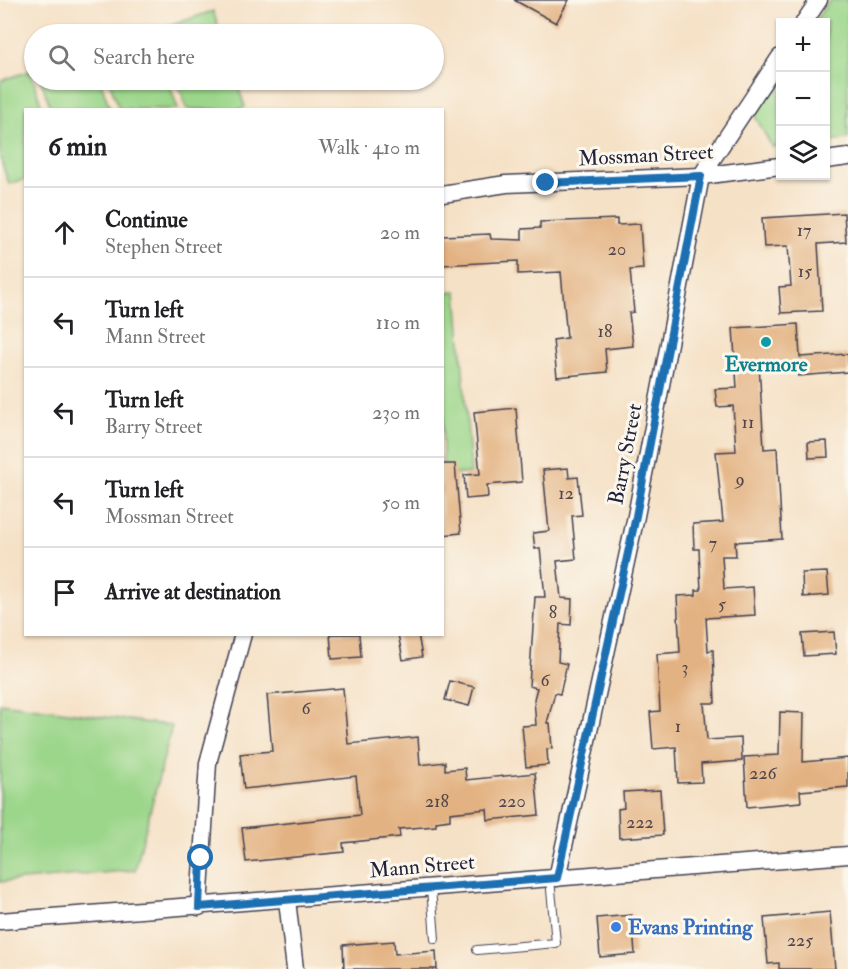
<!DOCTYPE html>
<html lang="en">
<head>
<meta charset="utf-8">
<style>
  :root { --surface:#fff; --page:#f2f2f2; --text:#202124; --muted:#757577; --line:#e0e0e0 }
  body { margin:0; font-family:"IM FELL Double Pica",serif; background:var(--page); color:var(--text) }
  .controls { position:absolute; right:18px; top:18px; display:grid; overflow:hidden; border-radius:0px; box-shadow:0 2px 4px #0004 }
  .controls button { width:54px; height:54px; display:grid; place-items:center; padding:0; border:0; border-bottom:2px solid var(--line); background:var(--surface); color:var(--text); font:30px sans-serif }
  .stop { position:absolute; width:18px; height:18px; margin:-14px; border:4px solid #1f6fb2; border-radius:50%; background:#fff }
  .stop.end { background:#1f6fb2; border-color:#fff; box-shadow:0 2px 6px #0008 }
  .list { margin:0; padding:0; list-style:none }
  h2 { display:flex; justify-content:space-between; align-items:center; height:78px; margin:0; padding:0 24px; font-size:26px }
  h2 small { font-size:20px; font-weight:400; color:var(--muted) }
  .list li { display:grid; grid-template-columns:39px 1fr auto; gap:18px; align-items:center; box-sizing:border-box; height:90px; padding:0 24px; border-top:2px solid var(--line) }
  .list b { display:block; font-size:22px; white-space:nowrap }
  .list p { margin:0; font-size:20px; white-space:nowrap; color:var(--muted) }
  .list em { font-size:20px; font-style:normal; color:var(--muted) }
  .icon { flex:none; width:33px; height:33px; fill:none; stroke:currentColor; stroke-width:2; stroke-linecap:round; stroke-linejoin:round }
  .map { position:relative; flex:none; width:848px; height:969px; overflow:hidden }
  .search { position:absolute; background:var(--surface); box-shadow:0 2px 4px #0004; left:24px; top:24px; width:420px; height:66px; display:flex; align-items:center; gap:15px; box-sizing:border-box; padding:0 21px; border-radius:33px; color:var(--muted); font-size:22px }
  .panel { position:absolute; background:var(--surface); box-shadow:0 2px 4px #0004; left:24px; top:108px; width:420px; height:528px; border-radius:0px }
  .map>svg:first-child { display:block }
</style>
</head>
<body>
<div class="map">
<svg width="848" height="969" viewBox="0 0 848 969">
  <rect width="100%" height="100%" fill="#fbf7ec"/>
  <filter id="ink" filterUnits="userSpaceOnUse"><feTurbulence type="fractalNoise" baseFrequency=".0167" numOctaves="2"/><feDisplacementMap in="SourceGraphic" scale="12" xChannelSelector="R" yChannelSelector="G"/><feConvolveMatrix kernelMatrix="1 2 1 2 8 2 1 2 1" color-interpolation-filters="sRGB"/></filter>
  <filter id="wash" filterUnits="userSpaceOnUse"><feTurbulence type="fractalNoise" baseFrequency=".008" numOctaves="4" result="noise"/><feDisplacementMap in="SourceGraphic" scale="24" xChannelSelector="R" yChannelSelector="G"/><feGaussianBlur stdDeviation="1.35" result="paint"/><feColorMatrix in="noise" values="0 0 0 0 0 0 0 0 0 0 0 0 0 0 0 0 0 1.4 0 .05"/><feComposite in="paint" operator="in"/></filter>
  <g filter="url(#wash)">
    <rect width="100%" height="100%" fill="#f5e1c6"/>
    <!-- green -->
    <g fill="#9bd68a" stroke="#5e7c62" stroke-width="1.5">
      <polygon points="830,0 848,0 848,139 826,141 826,22 814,22"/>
      <polygon points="213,11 221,34 162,34 160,29"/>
      <polygon points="30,71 43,109 26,110 25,179 9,184 0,158 0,81"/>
      <polygon points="780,75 780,146 772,147 755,116"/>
      <polygon points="41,80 100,80 110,109 51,109"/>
      <polygon points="109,80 168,80 178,109 119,109"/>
      <polygon points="177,80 236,80 245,107 237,110 187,109"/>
      <polygon points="457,292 471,473 443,475 442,293"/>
      <polygon points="0,703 172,726 135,870 0,882"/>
    </g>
    <g id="blocks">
      <!-- building -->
      <g fill="#e3b282">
        <polygon points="514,0 569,0 556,23"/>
        <polygon points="844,213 846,242 818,244 822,311 781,313 779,287 791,286 788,246 764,247 762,218"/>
        <polygon points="617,219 617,225 640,224 643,269 630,270 634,312 629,313 633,346 605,349 607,372 557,377 553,340 567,338 561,272 518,274 518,261 442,265 442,236 490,234 491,239 522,240 522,229 540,228 540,222"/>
        <polygon points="798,324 800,357 848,354 848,372 798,376 797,362 759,364 764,449 777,448 782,539 735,542 736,556 722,556 724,589 753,587 755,615 706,618 708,651 713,650 715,703 704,703 707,740 741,738 742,761 701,764 702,782 678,783 676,747 653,749 650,712 660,711 657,654 680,652 677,596 696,595 696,590 701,590 699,549 694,549 693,524 723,522 716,452 736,451 733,406 717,407 715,389 737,388 733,328"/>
        <polygon points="516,408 522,482 487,485 488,497 466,499 464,475 480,474 474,412"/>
        <polygon points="827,441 828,457 809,458 808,442"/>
        <polygon points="442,464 455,464 461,533 442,535"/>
        <polygon points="568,468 569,478 578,477 582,515 572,516 576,559 557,561 561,598 572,599 571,625 560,624 558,662 567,664 560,694 555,693 547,723 550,723 552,748 547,749 548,765 526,767 522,726 536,725 534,699 537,688 529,686 535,597 545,597 540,548 535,549 533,533 549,531 543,470"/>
        <polygon points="827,572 829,595 803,597 802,573"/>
        <polygon points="834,632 836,654 804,656 802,634"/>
        <polygon points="330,634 359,634 361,657 332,659"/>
        <polygon points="398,634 418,634 422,657 403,660"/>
        <polygon points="450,681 474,687 469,706 445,700"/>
        <polygon points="343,688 348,744 418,737 420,765 445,762 445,770 465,768 466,780 535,773 539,815 488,820 487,809 450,813 450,820 436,822 436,826 399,829 400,837 343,843 344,852 246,862 242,828 360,815 356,776 244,789 240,754 272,751 267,695"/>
        <polygon points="780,712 804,713 803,762 848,758 848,787 800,791 801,802 747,807 744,757 779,755"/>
        <polygon points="660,790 663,835 619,838 618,809 624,808 623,792"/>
        <polygon points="830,912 835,969 779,969 779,963 768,964 764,918"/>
        <polygon points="632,915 635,954 600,957 597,918"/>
        <polygon points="394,941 395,954 436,951 437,969 344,969 343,945"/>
      </g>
    </g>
  </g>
  <g filter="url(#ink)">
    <use href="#blocks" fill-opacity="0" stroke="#423f50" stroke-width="1.5"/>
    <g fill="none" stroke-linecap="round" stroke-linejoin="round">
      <!-- service casing -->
      <g stroke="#423f50" stroke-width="10">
        <g id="service">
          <polyline points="431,888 435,939"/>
          <polyline points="477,950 556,943 550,879"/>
        </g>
      </g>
      <!-- minor casing -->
      <g stroke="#423f50" stroke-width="19">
        <g id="minor">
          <polyline points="804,22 819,0"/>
          <polyline points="826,160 848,157"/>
          <polyline points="442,194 506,184 701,176 780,166"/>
          <polyline points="557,878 636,516 701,176 780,57"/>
          <polyline points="287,900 295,969"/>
          <polyline points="199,907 208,763 243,634"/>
          <polyline points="0,921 848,855"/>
        </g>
      </g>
      <!-- service -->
      <use href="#service" stroke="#fff" stroke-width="8"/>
      <!-- minor -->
      <use href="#minor" stroke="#fff" stroke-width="16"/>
    </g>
  </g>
  <g fill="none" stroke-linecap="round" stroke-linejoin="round" filter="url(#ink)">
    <!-- route -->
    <polyline stroke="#1f6fb2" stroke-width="8" points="201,858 199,907 557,878 636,516 701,176 546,183"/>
  </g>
  <!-- markers -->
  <circle fill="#0f9aa8" stroke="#fbf7ec" stroke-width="2" cx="766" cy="342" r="6"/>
  <circle fill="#3f7fe0" stroke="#fbf7ec" stroke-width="2" cx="616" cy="927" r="6"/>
  <g text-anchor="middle" stroke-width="6" stroke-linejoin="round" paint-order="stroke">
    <!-- number labels -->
    <g font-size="18" fill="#52464d">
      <text x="804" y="236">17</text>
      <text x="617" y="255">20</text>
      <text x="805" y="277">15</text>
      <text x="605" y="337">18</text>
      <text x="748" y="428">11</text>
      <text x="740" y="485">9</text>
      <text x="566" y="499">12</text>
      <text x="713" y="549">7</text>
      <text x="722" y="610">5</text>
      <text x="553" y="618">8</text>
      <text x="685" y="673">3</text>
      <text x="545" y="686">6</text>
      <text x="306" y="714">6</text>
      <text x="678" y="732">1</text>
      <text x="763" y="779">226</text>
      <text x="437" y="807">218</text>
      <text x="512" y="807">220</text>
      <text x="640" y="828">222</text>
      <text x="800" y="946">225</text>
    </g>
    <!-- street labels -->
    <g font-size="21" fill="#22223b" stroke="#fbf7ec">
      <text transform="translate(646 155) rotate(-3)" y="7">Mossman Street</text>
      <text transform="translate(625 454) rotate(-79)" y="7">Barry Street</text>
      <text transform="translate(422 866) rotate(-5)" y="7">Mann Street</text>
    </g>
    <!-- culture labels -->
    <g font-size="21" font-weight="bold" fill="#0d838f" stroke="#fbf7ec">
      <text x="766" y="371">Evermore</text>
    </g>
    <!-- shop labels -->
    <g font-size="21" font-weight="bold" fill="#366cbe" stroke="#fbf7ec" text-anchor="start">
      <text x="628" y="934">Evans Printing</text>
    </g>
  </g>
</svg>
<div class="controls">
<button>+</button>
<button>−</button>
<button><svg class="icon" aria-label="layers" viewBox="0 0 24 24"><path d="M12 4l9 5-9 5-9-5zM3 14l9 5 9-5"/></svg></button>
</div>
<div class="stop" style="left:201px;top:858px"></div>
<div class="stop end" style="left:546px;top:183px"></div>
<div class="search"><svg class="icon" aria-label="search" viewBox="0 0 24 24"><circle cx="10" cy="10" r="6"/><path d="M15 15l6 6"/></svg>Search here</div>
<section class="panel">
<h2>6 min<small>Walk · 410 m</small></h2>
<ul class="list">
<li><svg class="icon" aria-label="ahead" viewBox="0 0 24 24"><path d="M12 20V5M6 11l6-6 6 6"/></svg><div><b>Continue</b><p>Stephen Street</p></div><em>20 m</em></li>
<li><svg class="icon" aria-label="left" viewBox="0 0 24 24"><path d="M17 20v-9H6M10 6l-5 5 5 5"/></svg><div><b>Turn left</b><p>Mann Street</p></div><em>110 m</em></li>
<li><svg class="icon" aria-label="left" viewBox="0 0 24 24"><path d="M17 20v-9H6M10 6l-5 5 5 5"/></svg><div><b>Turn left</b><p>Barry Street</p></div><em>230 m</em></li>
<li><svg class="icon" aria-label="left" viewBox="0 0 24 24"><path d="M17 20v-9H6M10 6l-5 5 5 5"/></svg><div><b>Turn left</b><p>Mossman Street</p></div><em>50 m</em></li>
<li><svg class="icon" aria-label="arrive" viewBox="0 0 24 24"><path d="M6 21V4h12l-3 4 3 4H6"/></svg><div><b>Arrive at destination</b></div></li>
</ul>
</section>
</div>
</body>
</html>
